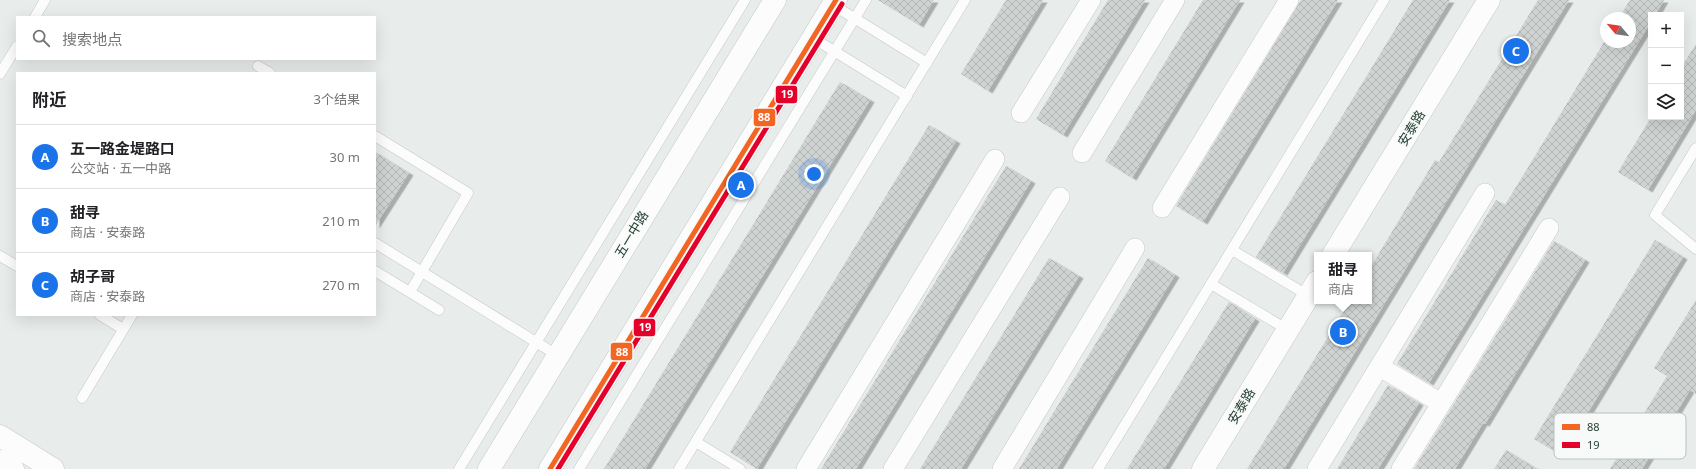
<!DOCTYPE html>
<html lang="zh">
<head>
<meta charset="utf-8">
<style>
  :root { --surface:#fff; --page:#f2f2f2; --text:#202124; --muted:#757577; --line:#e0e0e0; --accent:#1a73e8 }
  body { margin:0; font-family:"Noto Sans","Noto Sans SC",sans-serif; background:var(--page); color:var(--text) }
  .controls { position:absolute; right:12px; top:12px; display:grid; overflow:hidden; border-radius:0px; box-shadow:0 4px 16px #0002 }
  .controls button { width:36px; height:36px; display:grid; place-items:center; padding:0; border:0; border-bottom:1px solid var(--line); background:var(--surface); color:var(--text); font:20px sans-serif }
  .compass { position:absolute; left:1600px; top:12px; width:36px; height:36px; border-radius:50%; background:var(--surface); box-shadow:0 4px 16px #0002; rotate:299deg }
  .you { position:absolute; left:814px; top:174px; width:14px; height:14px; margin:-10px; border:3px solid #fff; border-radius:50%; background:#1a73e8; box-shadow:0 0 0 6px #1a73e833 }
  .badge { display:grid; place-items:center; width:26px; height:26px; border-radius:50%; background:var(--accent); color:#fff; font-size:13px; font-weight:700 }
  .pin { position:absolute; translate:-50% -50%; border:2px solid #fff; box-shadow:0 1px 4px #0006 }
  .popup { position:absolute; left:1314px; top:252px; width:58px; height:52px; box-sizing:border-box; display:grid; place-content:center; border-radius:0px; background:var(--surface); filter:drop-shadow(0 1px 3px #0005); font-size:13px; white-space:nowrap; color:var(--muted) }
  .popup b { font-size:15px; color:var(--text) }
  .popup::after { content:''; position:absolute; left:50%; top:100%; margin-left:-8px; border:8px solid transparent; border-top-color:var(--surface) }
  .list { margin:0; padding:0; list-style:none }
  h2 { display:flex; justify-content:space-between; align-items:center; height:52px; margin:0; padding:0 16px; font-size:17px }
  h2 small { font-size:13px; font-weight:400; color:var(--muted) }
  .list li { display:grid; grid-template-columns:26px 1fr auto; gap:12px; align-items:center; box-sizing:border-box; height:64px; padding:0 16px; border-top:1px solid var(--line) }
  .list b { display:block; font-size:15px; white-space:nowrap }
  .list p { margin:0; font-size:13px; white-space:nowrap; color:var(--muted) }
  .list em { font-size:13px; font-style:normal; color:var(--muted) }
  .icon { flex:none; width:22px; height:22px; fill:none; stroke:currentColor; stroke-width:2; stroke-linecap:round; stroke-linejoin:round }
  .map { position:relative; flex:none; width:1696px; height:469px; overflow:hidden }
  .search { position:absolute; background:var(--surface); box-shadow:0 4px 16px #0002; left:16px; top:16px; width:360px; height:44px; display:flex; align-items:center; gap:10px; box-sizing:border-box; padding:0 14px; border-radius:0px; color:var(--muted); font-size:15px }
  .panel { position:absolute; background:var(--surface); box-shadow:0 4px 16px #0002; left:16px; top:72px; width:360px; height:244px; border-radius:0px }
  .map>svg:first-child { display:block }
</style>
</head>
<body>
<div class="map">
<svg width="1696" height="469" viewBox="0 0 1696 469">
  <defs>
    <pattern id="building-cross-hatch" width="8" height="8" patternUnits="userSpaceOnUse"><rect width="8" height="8" fill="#cfd3d1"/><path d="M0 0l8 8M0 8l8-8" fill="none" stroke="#b2b6b4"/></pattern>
    <filter id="shadow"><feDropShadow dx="4.5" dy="2.5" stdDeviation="0" flood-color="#0004"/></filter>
  </defs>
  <rect width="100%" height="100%" fill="#e8ecea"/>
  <!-- building -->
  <g fill="url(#building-cross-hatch)" filter="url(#shadow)">
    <polygon points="878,0 934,0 919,25"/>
    <polygon points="1006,0 1043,0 988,91 961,74"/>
    <polygon points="1108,0 1145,0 1063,135 1036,119"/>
    <polygon points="1203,0 1240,0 1132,178 1105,161"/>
    <polygon points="1301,0 1338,0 1203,222 1176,206"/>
    <polygon points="1413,0 1450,0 1283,273 1256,257"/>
    <polygon points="1538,0 1569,0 1284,469 1247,469 1350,301 1369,301 1369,270 1435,160 1439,162"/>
    <polygon points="1630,0 1664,0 1655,15 1651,15 1651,22 1429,383 1397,364 1496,200 1505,205 1606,39 1606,42 1630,42 1630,18 1619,18"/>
    <polygon points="1696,44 1696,110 1648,190 1618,172 1651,117 1681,117 1681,68"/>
    <polygon points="840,82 870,100 645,469 604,469"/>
    <polygon points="929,125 956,141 757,469 730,452"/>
    <polygon points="375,152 409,173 375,226"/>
    <polygon points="1006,166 1031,181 937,336 856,469 821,469"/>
    <polygon points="1655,240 1683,257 1562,455 1534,439"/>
    <polygon points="1554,241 1585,260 1485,424 1483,423 1455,469 1414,469"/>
    <polygon points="1049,258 1079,276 961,469 920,469"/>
    <polygon points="1148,258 1175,275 1066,454 1057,469 1019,469"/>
    <polygon points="1696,300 1696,394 1690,390 1642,469 1610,469 1667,376 1654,368"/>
    <polygon points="1229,302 1255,319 1164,469 1127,469"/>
    <polygon points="1388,385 1419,403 1378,469 1337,469"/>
    <polygon points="1506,450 1537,469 1494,469"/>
  </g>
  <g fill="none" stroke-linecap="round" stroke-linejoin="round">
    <!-- lane casing -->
    <g stroke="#c5c9c7" stroke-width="11">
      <g id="lane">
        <polyline points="833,5 927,63"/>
        <polyline points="35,17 45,0"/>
        <polyline points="813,38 907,96"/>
        <polyline points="258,66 270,73"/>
        <polyline points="0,74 17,46"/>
        <polyline points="375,136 468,193 410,292"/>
        <polyline points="1696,148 1655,215 1696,249"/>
        <polyline points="375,243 557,355"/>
        <polyline points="1232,250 1309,296"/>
        <polyline points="0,256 17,266"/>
        <polyline points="375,271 439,310"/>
        <polyline points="1211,284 1288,330"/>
        <polyline points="100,315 123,329"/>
        <polyline points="82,398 132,315"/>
        <polyline points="696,442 740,469"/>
        <polyline points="459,469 745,0"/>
        <polyline points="579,469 866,0"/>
        <polyline points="679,469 965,0"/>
        <polyline points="1098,469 1384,0"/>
      </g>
    </g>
    <!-- street casing -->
    <g stroke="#c5c9c7" stroke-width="20">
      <g id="street">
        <polyline points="1021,113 1091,0"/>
        <polyline points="1082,153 1175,0"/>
        <polyline points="1162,208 1289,0"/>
        <polyline points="1380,367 1441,403"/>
        <polyline points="806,469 995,159"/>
        <polyline points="893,469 1060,197"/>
        <polyline points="1002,469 1135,248"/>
        <polyline points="1317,469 1485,193"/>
        <polyline points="1401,469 1549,228"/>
      </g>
    </g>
    <!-- secondary casing -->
    <g stroke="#c4c9c7" stroke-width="23">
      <g id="secondary">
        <polyline points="1333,255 1489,0"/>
        <polyline points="0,436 53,469"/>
        <polyline points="0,461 13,469"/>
        <polyline points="489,469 775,0"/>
        <polyline points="550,469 836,0"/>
        <polyline points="1203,469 1317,282"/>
      </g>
    </g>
    <!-- lane -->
    <use href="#lane" stroke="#fcfcfc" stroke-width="10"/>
    <!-- street -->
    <use href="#street" stroke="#fcfcfc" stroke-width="19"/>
    <!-- secondary -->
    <use href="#secondary" stroke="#fcfcfc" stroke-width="22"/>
    <!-- bus-1 casing -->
    <g stroke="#f7faf8" stroke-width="8">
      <polyline id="bus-1" points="550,469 836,0"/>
    </g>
    <!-- bus-2 casing -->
    <g stroke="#f7faf8" stroke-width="8">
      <polyline id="bus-2" points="558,469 842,4"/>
    </g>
    <!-- bus-1 -->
    <use href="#bus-1" stroke="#f26522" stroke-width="5"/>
    <!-- bus-2 -->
    <use href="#bus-2" stroke="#e4002b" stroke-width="5"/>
  </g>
  <g text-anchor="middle" stroke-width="4" stroke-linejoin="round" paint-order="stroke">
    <!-- street labels -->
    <g font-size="13" fill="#263f32" stroke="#f7faf8">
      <text transform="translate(1411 128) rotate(-59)" y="5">安泰路</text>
      <text transform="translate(631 234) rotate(-59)" y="5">五一中路</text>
      <text transform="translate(1241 406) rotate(-59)" y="5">安泰路</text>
    </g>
  </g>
  <!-- legend -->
  <rect x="1554" y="413" width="132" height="46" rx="6" fill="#f7faf8" stroke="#b8c2bd" stroke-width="1"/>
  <rect x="1562" y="424" width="18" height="6" fill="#f26522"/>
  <rect x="1562" y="442" width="18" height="6" fill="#e4002b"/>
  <g font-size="11" fill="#263f32">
    <text x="1587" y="431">88</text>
    <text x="1587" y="449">19</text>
  </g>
  <g stroke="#f7faf8" stroke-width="1.5">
    <rect x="775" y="85" width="23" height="19" rx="4" fill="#e4002b"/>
    <rect x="753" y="108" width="23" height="19" rx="4" fill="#f26522"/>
    <rect x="633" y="318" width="23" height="19" rx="4" fill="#e4002b"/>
    <rect x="610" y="342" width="23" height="19" rx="4" fill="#f26522"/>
  </g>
  <g font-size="11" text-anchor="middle" font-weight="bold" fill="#fff">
    <text x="787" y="98">19</text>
    <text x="764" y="121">88</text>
    <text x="645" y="331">19</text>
    <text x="622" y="356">88</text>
  </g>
</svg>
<div class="controls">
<button>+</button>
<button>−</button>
<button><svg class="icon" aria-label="layers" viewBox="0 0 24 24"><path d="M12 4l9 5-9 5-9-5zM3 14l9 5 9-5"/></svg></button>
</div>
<svg class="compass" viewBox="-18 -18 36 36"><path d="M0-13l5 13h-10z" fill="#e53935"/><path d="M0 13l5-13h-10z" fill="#757577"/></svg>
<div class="you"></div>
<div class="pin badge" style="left:741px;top:185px">A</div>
<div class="pin badge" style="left:1343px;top:332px">B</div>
<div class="popup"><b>甜寻</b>商店</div>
<div class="pin badge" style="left:1516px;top:51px">C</div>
<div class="search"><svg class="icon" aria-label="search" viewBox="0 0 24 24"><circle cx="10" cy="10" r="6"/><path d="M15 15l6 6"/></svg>搜索地点</div>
<section class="panel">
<h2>附近<small>3个结果</small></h2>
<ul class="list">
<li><span class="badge">A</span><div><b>五一路金堤路口</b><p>公交站 · 五一中路</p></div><em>30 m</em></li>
<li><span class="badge">B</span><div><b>甜寻</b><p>商店 · 安泰路</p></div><em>210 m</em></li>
<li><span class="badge">C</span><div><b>胡子哥</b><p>商店 · 安泰路</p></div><em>270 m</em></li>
</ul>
</section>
</div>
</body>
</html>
